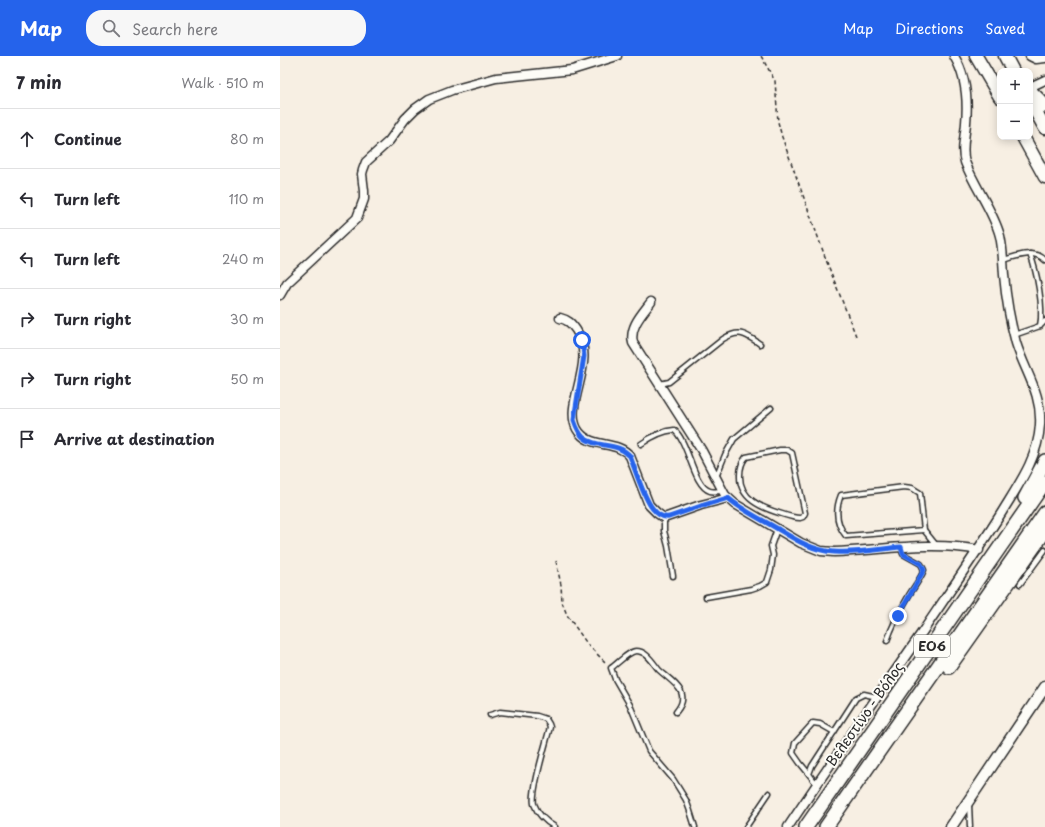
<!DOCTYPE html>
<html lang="en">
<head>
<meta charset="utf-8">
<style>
  :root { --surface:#fff; --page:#f7f7f7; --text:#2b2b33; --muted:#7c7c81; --line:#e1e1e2; --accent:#2563eb }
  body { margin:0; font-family:"Playpen Sans",sans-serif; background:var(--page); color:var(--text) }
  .controls { position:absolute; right:12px; top:12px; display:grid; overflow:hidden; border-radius:8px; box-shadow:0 2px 10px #0003 }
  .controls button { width:36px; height:36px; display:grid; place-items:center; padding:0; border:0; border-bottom:1px solid var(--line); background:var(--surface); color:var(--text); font:20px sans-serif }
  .stop { position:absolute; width:12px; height:12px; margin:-9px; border:3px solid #2563eb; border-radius:50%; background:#fff }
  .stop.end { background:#2563eb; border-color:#fff; box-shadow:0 1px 4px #0008 }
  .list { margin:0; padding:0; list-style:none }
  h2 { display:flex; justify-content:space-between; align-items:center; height:52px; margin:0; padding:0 16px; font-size:17px }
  h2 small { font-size:13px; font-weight:400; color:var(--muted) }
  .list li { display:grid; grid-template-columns:26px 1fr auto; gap:12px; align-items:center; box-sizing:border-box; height:60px; padding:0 16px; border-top:1px solid var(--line) }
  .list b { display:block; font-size:15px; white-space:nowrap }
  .list em { font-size:13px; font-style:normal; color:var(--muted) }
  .icon { flex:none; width:22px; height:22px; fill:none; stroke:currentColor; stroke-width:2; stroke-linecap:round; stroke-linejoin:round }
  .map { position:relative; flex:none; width:765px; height:771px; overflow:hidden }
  header { display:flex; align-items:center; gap:24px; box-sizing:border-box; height:56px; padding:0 20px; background:var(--accent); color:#fff }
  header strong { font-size:19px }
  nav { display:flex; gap:22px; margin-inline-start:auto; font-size:14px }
  .search { width:280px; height:36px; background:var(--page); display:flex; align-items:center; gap:10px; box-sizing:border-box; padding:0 14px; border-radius:16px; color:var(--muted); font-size:15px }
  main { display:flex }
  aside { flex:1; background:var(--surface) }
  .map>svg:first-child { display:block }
</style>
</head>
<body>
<header>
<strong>Map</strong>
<div class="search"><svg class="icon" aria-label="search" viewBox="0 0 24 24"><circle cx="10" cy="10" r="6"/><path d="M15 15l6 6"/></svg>Search here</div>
<nav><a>Map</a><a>Directions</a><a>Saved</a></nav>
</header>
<main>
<aside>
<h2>7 min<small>Walk · 510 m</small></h2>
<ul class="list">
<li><svg class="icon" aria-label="ahead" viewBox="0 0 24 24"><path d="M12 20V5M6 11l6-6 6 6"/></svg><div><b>Continue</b></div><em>80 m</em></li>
<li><svg class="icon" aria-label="left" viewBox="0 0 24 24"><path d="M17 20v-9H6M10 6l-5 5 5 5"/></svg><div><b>Turn left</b></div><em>110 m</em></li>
<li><svg class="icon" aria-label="left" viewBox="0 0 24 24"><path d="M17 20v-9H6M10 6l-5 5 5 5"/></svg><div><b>Turn left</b></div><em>240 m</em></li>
<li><svg class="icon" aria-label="right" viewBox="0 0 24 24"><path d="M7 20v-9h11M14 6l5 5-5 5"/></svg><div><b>Turn right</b></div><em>30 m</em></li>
<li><svg class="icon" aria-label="right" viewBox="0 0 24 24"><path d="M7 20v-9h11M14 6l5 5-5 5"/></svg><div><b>Turn right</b></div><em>50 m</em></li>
<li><svg class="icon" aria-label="arrive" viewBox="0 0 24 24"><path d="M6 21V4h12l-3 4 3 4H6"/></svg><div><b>Arrive at destination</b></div></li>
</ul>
</aside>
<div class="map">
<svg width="765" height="771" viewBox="0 0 765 771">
  <rect width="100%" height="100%" fill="#f7efe3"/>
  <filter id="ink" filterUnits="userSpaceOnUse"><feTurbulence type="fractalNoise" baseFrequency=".025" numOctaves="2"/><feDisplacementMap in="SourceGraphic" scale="8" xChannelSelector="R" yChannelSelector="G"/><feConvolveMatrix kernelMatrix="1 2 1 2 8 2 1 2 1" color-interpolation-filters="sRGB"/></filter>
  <g filter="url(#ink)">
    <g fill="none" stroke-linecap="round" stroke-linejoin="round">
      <!-- service casing -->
      <g stroke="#2b2b2b" stroke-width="7">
        <g id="service">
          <path d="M750,198C757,216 764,251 760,270"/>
          <path d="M724,204C737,200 754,193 765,204"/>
          <polyline points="734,279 760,270 765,265"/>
          <path d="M380,328L389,326L443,283C460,273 465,278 480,288"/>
          <path d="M361,388C371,381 381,375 394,374C409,386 413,430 430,435C433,436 438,435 442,435"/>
          <path d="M500,394H507L512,397L525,457L523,461L520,462C514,462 508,460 502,458C482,452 459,443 460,419C460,412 462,406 466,401Z"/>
          <polyline points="436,421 445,399 454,383 491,352"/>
          <path d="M624,431L632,432L640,437L644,474L566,480C556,468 555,454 561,439Z"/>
          <polyline points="384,462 384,475 388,490 393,520"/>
          <polyline points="644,474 656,489"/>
          <polyline points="740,528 765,494"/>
          <polyline points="426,541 471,533 480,530 487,526 491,514 493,499 491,490 497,473"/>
          <path d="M607,585C612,570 620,555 628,541C633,532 640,524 644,514L641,508L623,498L621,492"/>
          <path d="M396,656C413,636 392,626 379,614C373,607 367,595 356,595C349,595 337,608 331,612L335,623L350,649L369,695L393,723L406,744L410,755L415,771"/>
          <path d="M210,659L220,656L257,660L266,663L269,668L270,671C266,687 251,735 254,748C258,759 266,766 275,771"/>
          <polyline points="529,718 520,707 513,697 515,687 533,667 540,668 554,676"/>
          <polyline points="537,729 529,718 532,710 576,642 584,638 597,641"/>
          <polyline points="689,748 690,771"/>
          <polyline points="466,771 489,737"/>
        </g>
      </g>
      <!-- minor casing -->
      <g stroke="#2b2b2b" stroke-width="11">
        <g id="minor">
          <polyline points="750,0 756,3 765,2"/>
          <polyline points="750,31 765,24"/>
          <polyline points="0,239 7,227 77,162 84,143 84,135 82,118 83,114 86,106 109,85 125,63 135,53 149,43 172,34 216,22 292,14 337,0"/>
          <path d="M371,246C362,258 349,271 353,287L422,395L445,439L455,448L521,487L541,495L554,496C603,494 651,485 699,494"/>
          <path d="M280,262C288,264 291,267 296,274C318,306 283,347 297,373C309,394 336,383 350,400L369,449L377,457L384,462L421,449L448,442"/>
          <path d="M508,771C552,705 598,640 643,575C670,535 697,496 722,456C739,428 758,402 760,369C762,337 745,316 736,287C730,265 726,242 724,219C723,206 723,193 720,180C714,156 694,130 685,106C681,93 685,81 686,67C688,45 686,20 674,0"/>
        </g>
      </g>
      <!-- tertiary casing -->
      <g stroke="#2b2b2b" stroke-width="13">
        <polyline id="tertiary" points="671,771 765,631"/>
      </g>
      <!-- primary casing -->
      <g stroke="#2b2b2b" stroke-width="15">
        <g id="primary">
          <polyline points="696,0 720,41"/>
          <polyline points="725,0 733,15"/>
          <polyline points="750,45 765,72"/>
          <polyline points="743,81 765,121"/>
        </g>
      </g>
      <!-- trunk casing -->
      <g stroke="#2b2b2b" stroke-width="16">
        <g id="trunk">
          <polyline points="750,35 765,50"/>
          <polyline points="745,442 765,405"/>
          <polyline points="669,611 765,475"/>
          <polyline points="526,771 765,426"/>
          <polyline points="546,771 765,457"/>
        </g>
      </g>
      <!-- path -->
      <g stroke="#2b2b2b" stroke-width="1.5" stroke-dasharray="4 3" stroke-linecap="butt">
        <polyline points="481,0 495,25 498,66 502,81 548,209 576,280"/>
        <polyline points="276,505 281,529 282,546 287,559 308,589 327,608"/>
      </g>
      <!-- service -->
      <use href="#service" stroke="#fdfcf7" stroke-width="4"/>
      <!-- minor -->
      <use href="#minor" stroke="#fdfcf7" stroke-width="8"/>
      <!-- tertiary -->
      <use href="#tertiary" stroke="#fdfcf7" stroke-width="10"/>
      <!-- primary -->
      <use href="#primary" stroke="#fdfcf7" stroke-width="12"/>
      <!-- trunk -->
      <use href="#trunk" stroke="#fdfcf7" stroke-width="13"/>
    </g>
  </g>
  <g fill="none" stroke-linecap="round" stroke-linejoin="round" filter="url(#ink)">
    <!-- route -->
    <path stroke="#2563eb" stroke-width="5" d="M302,284L304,300L294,364C296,370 298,376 303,381C316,393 337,385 350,400C355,413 364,443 373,453C377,458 383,462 389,461L421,450L448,442C463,455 481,463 498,473C516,484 533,495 554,496C576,498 599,493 621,491L623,498L641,508L644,514L618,560"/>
  </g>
  <g text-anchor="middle" stroke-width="4" stroke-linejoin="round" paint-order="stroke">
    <!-- shield labels -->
    <rect fill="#fdfcf7" stroke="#6a6a68" stroke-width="1" x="634" y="579" width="36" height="22" rx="3"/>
    <g font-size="13" font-weight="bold" fill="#2b2b2b">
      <text x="652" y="595">ΕΟ6</text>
    </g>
    <!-- street labels -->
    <g font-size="14" fill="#2b2b2b" stroke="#fdfcf7">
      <text transform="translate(585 658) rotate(-55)" y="5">Βελεστίνο - Βόλος</text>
    </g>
  </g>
</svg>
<div class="controls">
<button>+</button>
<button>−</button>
</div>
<div class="stop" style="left:302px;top:284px"></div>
<div class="stop end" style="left:618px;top:560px"></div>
</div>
</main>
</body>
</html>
